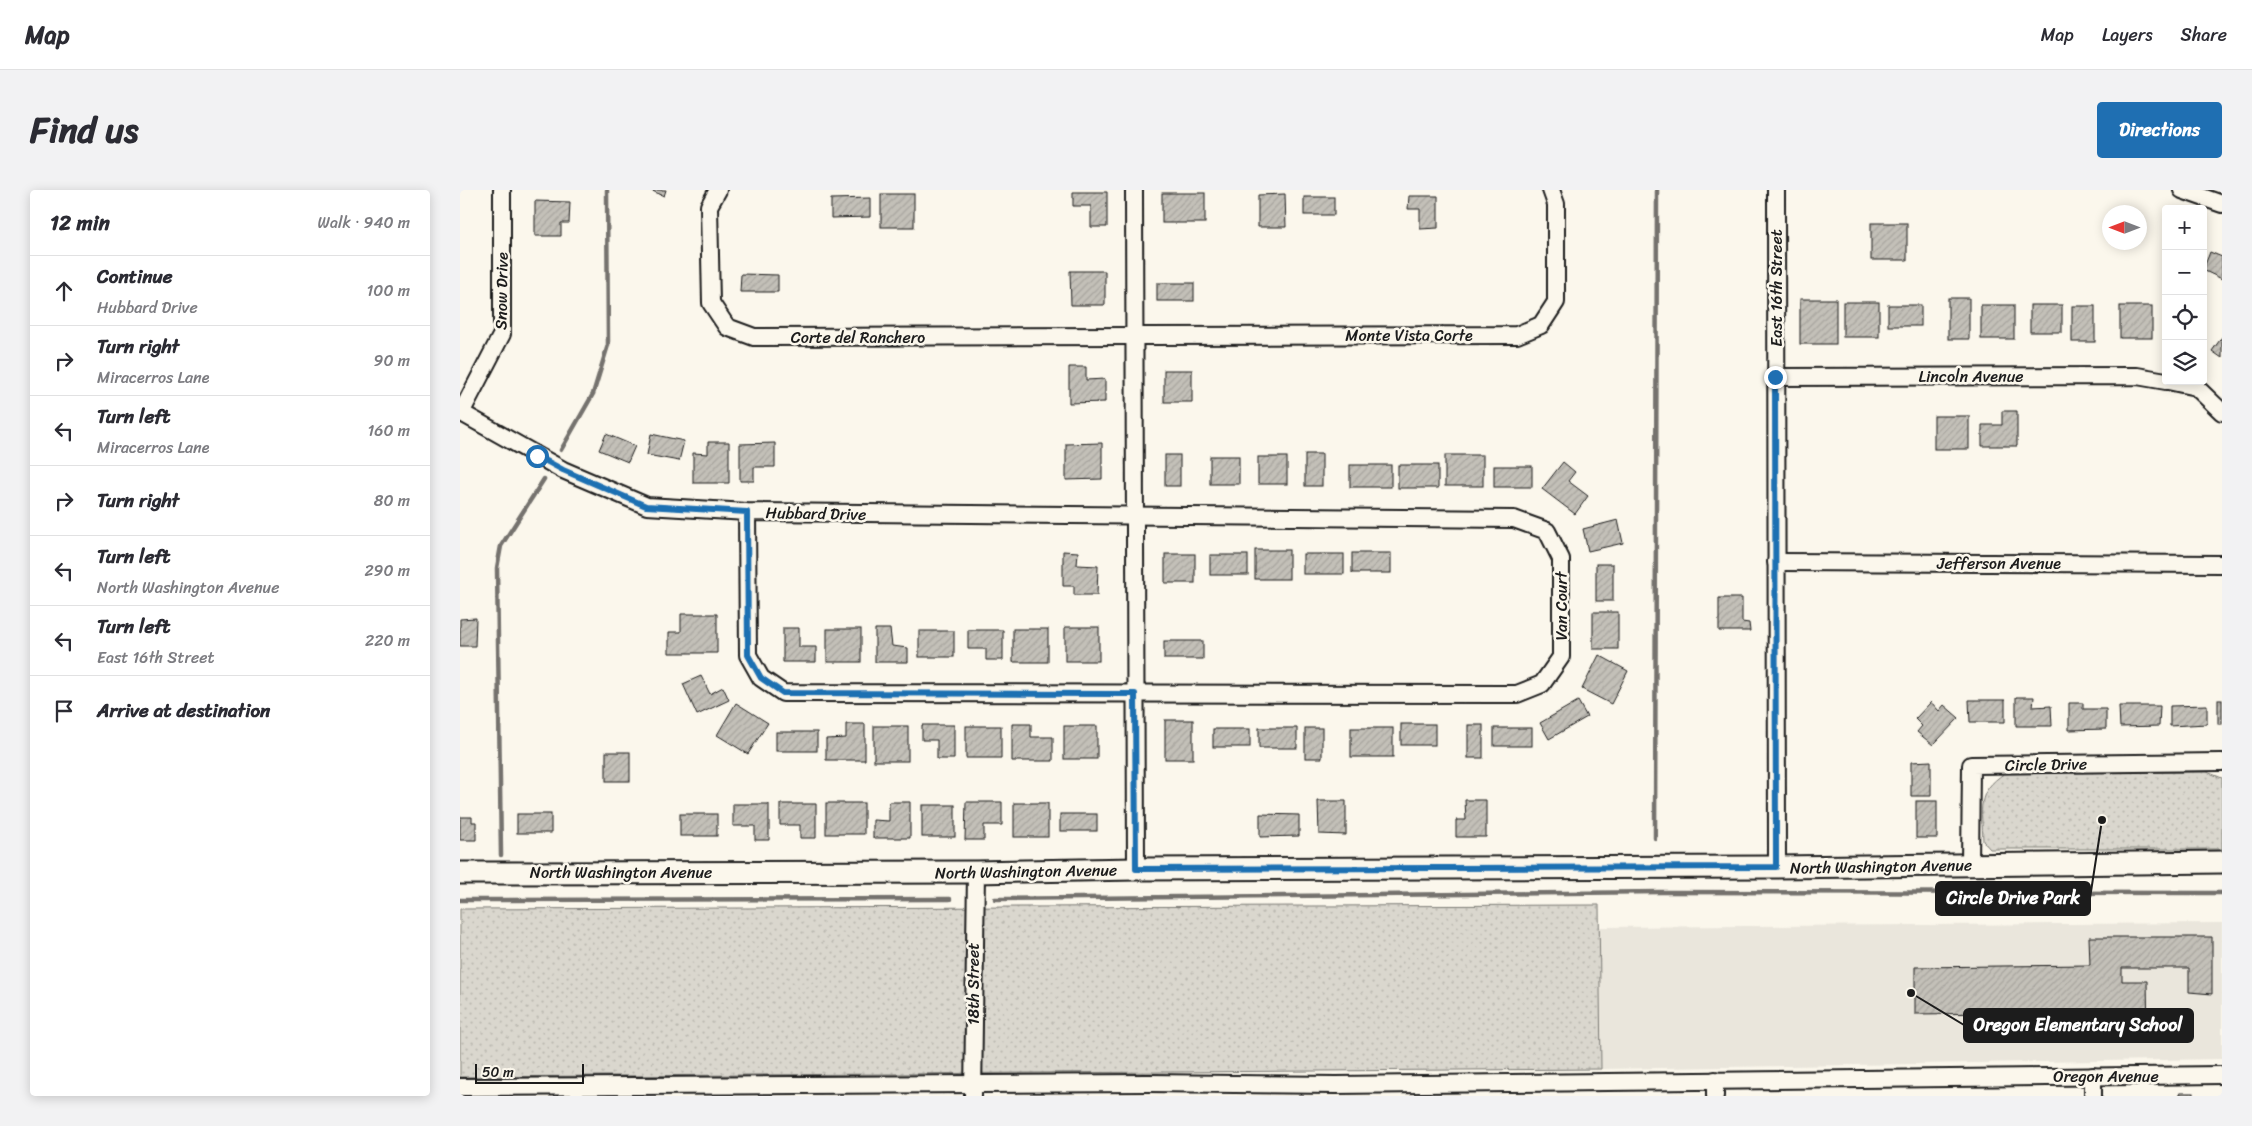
<!DOCTYPE html>
<html lang="en">
<head>
<meta charset="utf-8">
<style>
  :root { --surface:#fff; --page:#f2f2f3; --text:#2b2b33; --muted:#7c7c81; --line:#e1e1e2; --accent:#1f6fb2 }
  body { margin:0; font-family:Sriracha,sans-serif; background:var(--page); color:var(--text) }
  .controls { position:absolute; right:15px; top:15px; display:grid; overflow:hidden; border-radius:5px; box-shadow:0 2px 12px #0003 }
  .controls button { width:45px; height:45px; display:grid; place-items:center; padding:0; border:0; border-bottom:1px solid var(--line); background:var(--surface); color:var(--text); font:25px sans-serif }
  .compass { position:absolute; left:1642px; top:15px; width:45px; height:45px; border-radius:50%; background:var(--surface); box-shadow:0 2px 12px #0003; rotate:270deg }
  .scale { position:absolute; left:15px; bottom:12px; width:109px; box-sizing:border-box; padding-left:5px; border:2px solid #1c1c1c; border-top:0; font-size:14px; line-height:18px; white-space:nowrap; color:#1c1c1c; -webkit-text-stroke:4px #fbf7ec; paint-order:stroke }
  .stop { position:absolute; width:15px; height:15px; margin:-11px; border:4px solid #1f6fb2; border-radius:50%; background:#fff }
  .stop.end { background:#1f6fb2; border-color:#fff; box-shadow:0 1px 5px #0008 }
  .list { margin:0; padding:0; list-style:none }
  h2 { display:flex; justify-content:space-between; align-items:center; height:65px; margin:0; padding:0 20px; font-size:21px }
  h2 small { font-size:16px; font-weight:400; color:var(--muted) }
  .list li { display:grid; grid-template-columns:32px 1fr auto; gap:15px; align-items:center; box-sizing:border-box; height:70px; padding:0 20px; border-top:1px solid var(--line) }
  .list b { display:block; font-size:19px; white-space:nowrap }
  .list p { margin:0; font-size:16px; white-space:nowrap; color:var(--muted) }
  .list em { font-size:16px; font-style:normal; color:var(--muted) }
  .icon { flex:none; width:28px; height:28px; fill:none; stroke:currentColor; stroke-width:2; stroke-linecap:round; stroke-linejoin:round }
  .map { position:relative; flex:none; width:1762px; height:906px; overflow:hidden; border-radius:5px }
  header { display:flex; align-items:center; gap:30px; box-sizing:border-box; height:70px; padding:0 25px; background:var(--surface); border-bottom:1px solid var(--line) }
  header strong { font-size:24px }
  nav { display:flex; gap:28px; margin-inline-start:auto; font-size:18px }
  .intro { display:flex; align-items:center; justify-content:space-between; box-sizing:border-box; height:120px; padding:0 30px }
  h1 { margin:0; font-size:35px }
  .button { padding:12px 22px; border-radius:5px; background:var(--accent); color:#fff; font-size:18px; font-weight:700 }
  main { display:flex; gap:30px; padding:0 30px }
  aside { flex:1; background:var(--surface); border-radius:5px; box-shadow:0 2px 12px #0003 }
  .map>svg:first-child { display:block }
</style>
</head>
<body>
<header>
<strong>Map</strong>
<nav><a>Map</a><a>Layers</a><a>Share</a></nav>
</header>
<div class="intro"><h1>Find us</h1><a class="button">Directions</a></div>
<main>
<aside>
<h2>12 min<small>Walk · 940 m</small></h2>
<ul class="list">
<li><svg class="icon" aria-label="ahead" viewBox="0 0 24 24"><path d="M12 20V5M6 11l6-6 6 6"/></svg><div><b>Continue</b><p>Hubbard Drive</p></div><em>100 m</em></li>
<li><svg class="icon" aria-label="right" viewBox="0 0 24 24"><path d="M7 20v-9h11M14 6l5 5-5 5"/></svg><div><b>Turn right</b><p>Miracerros Lane</p></div><em>90 m</em></li>
<li><svg class="icon" aria-label="left" viewBox="0 0 24 24"><path d="M17 20v-9H6M10 6l-5 5 5 5"/></svg><div><b>Turn left</b><p>Miracerros Lane</p></div><em>160 m</em></li>
<li><svg class="icon" aria-label="right" viewBox="0 0 24 24"><path d="M7 20v-9h11M14 6l5 5-5 5"/></svg><div><b>Turn right</b></div><em>80 m</em></li>
<li><svg class="icon" aria-label="left" viewBox="0 0 24 24"><path d="M17 20v-9H6M10 6l-5 5 5 5"/></svg><div><b>Turn left</b><p>North Washington Avenue</p></div><em>290 m</em></li>
<li><svg class="icon" aria-label="left" viewBox="0 0 24 24"><path d="M17 20v-9H6M10 6l-5 5 5 5"/></svg><div><b>Turn left</b><p>East 16th Street</p></div><em>220 m</em></li>
<li><svg class="icon" aria-label="arrive" viewBox="0 0 24 24"><path d="M6 21V4h12l-3 4 3 4H6"/></svg><div><b>Arrive at destination</b></div></li>
</ul>
</aside>
<div class="map">
<svg width="1762" height="906" viewBox="0 0 1762 906">
  <defs>
    <pattern id="park-dots" width="8" height="8" patternUnits="userSpaceOnUse" patternTransform="scale(1.25)"><rect width="8" height="8" fill="#dad7ce"/><path d="M2 2h.1M6 6h.1" fill="none" stroke="#bab8b0" stroke-width="1.8" stroke-linecap="round"/></pattern>
    <pattern id="building-hatch" width="6" height="6" patternUnits="userSpaceOnUse" patternTransform="scale(1.25)"><rect width="6" height="6" fill="#c3c0b8"/><path d="M-1 1l2-2M0 6l6-6M5 7l2-2" fill="none" stroke="#a7a49e"/></pattern>
  </defs>
  <rect width="100%" height="100%" fill="#fbf7ec"/>
  <filter id="ink" filterUnits="userSpaceOnUse"><feTurbulence type="fractalNoise" baseFrequency=".02" numOctaves="2"/><feDisplacementMap in="SourceGraphic" scale="10" xChannelSelector="R" yChannelSelector="G"/><feConvolveMatrix kernelMatrix="1 2 1 2 8 2 1 2 1" color-interpolation-filters="sRGB"/></filter>
  <g filter="url(#ink)">
    <!-- built -->
    <polygon fill="#eae6dc" points="1762,733 1762,869 1141,879 1139,737"/>
    <!-- park -->
    <g fill="url(#park-dots)" stroke="#7b7a75">
      <path d="M1747,582L1762,588V659H1530L1523,651C1522,618 1515,603 1545,583Z"/>
      <polygon points="1139,715 1141,879 0,887 0,719"/>
    </g>
    <g fill="none" stroke-linecap="round" stroke-linejoin="round">
      <!-- stream -->
      <g stroke="#74726e" stroke-width="4.5">
        <polyline points="101,260 133,204 148,155 147,0"/>
        <polyline points="1195,648 1197,0"/>
        <polyline points="41,665 37,378 41,356 84,289"/>
        <polyline points="535,709 1201,702 1762,703"/>
        <polyline points="0,710 490,709"/>
      </g>
    </g>
    <!-- building -->
    <g fill="url(#building-hatch)" stroke="#1c1c1c">
      <polygon points="190,0 206,0 204,6"/>
      <polygon points="613,2 647,2 647,37 631,37 631,16 613,16"/>
      <rect x="702" y="3" width="43" height="30"/>
      <rect x="421" y="4" width="33" height="33"/>
      <polygon points="825,4 826,37 798,37 798,5"/>
      <polygon points="949,6 978,6 978,38 960,39 960,19 948,19"/>
      <rect x="844" y="7" width="30" height="18"/>
      <polygon points="410,8 410,27 371,28 371,9"/>
      <polygon points="75,11 110,12 109,33 101,33 101,46 75,46"/>
      <rect x="1411" y="33" width="36" height="37"/>
      <polygon points="1750,62 1762,67 1762,89 1743,80"/>
      <polygon points="610,81 645,81 645,115 611,115"/>
      <polygon points="281,84 318,85 318,102 280,102"/>
      <rect x="697" y="93" width="37" height="18"/>
      <rect x="1488" y="108" width="21" height="41"/>
      <rect x="1340" y="109" width="36" height="45"/>
      <rect x="1383" y="112" width="36" height="35"/>
      <rect x="1428" y="115" width="33" height="21"/>
      <rect x="1521" y="115" width="33" height="34"/>
      <rect x="1570" y="115" width="32" height="27"/>
      <rect x="1612" y="116" width="23" height="36"/>
      <rect x="1660" y="116" width="32" height="32"/>
      <polygon points="1762,147 1762,168 1752,161"/>
      <polygon points="609,177 626,177 626,190 645,189 645,212 609,213"/>
      <rect x="704" y="180" width="28" height="32"/>
      <polygon points="1542,221 1557,221 1557,256 1522,256 1522,235 1542,235"/>
      <rect x="1474" y="226" width="35" height="33"/>
      <polygon points="146,244 175,256 168,272 139,260"/>
      <polygon points="191,244 224,251 219,271 187,265"/>
      <polygon points="248,252 269,252 269,293 233,293 233,263 248,264"/>
      <polygon points="315,253 315,277 294,277 294,291 280,291 280,254"/>
      <polygon points="642,253 642,289 606,290 606,254"/>
      <rect x="845" y="264" width="17" height="32"/>
      <rect x="705" y="265" width="15" height="31"/>
      <rect x="985" y="265" width="38" height="31"/>
      <rect x="750" y="266" width="29" height="28"/>
      <rect x="798" y="267" width="29" height="27"/>
      <polygon points="1103,272 1115,282 1108,291 1128,306 1115,324 1082,299"/>
      <rect x="890" y="275" width="41" height="22"/>
      <rect x="938" y="275" width="40" height="23"/>
      <rect x="1034" y="276" width="38" height="21"/>
      <polygon points="1158,330 1163,353 1128,361 1123,339"/>
      <rect x="795" y="360" width="34" height="29"/>
      <polygon points="603,361 618,362 617,375 638,376 637,405 614,405 614,396 603,396"/>
      <rect x="892" y="363" width="39" height="20"/>
      <rect x="705" y="364" width="30" height="29"/>
      <rect x="843" y="364" width="41" height="20"/>
      <rect x="750" y="365" width="38" height="20"/>
      <rect x="1136" y="374" width="17" height="37"/>
      <polygon points="1259,408 1282,408 1282,432 1289,433 1290,441 1259,441"/>
      <rect x="1133" y="422" width="25" height="37"/>
      <polygon points="221,424 257,424 257,463 209,463 209,442 221,442"/>
      <polygon points="16,428 15,456 0,456 0,429"/>
      <rect x="605" y="437" width="34" height="34"/>
      <polygon points="323,438 339,438 339,457 356,457 356,472 323,472"/>
      <rect x="367" y="439" width="34" height="33"/>
      <polygon points="415,439 430,439 432,456 448,458 448,472 415,472"/>
      <rect x="553" y="439" width="35" height="33"/>
      <polygon points="508,440 543,440 543,470 526,470 526,459 508,459"/>
      <rect x="459" y="441" width="35" height="26"/>
      <rect x="704" y="451" width="39" height="18"/>
      <polygon points="1139,465 1168,481 1151,514 1122,499"/>
      <polygon points="241,486 250,504 263,497 269,510 237,525 223,494"/>
      <polygon points="1556,507 1574,507 1573,517 1591,516 1592,536 1556,536"/>
      <polygon points="1509,510 1545,510 1545,532 1510,532"/>
      <rect x="1758" y="510" width="4" height="24"/>
      <polygon points="1118,511 1127,527 1089,549 1080,533"/>
      <polygon points="1471,512 1479,521 1484,515 1499,528 1473,555 1457,542 1462,536 1455,529"/>
      <polygon points="276,513 308,533 288,564 257,545"/>
      <polygon points="1609,513 1623,513 1623,519 1646,519 1646,539 1609,540"/>
      <polygon points="1747,515 1747,534 1710,536 1710,516"/>
      <polygon points="1659,516 1700,516 1699,536 1660,537"/>
      <rect x="705" y="530" width="28" height="39"/>
      <polygon points="386,534 405,534 405,570 366,570 366,549 386,548"/>
      <polygon points="552,534 571,534 571,547 593,547 593,571 552,571"/>
      <rect x="941" y="534" width="34" height="21"/>
      <polygon points="462,535 494,535 494,569 477,569 477,550 462,550"/>
      <rect x="1008" y="535" width="15" height="33"/>
      <rect x="414" y="536" width="34" height="35"/>
      <rect x="506" y="536" width="35" height="32"/>
      <rect x="604" y="536" width="33" height="33"/>
      <rect x="799" y="538" width="38" height="20"/>
      <rect x="845" y="538" width="17" height="30"/>
      <rect x="891" y="538" width="42" height="29"/>
      <rect x="1034" y="538" width="38" height="18"/>
      <rect x="753" y="539" width="37" height="18"/>
      <rect x="316" y="542" width="41" height="19"/>
      <rect x="146" y="562" width="24" height="29"/>
      <polygon points="1471,571 1471,606 1451,606 1451,572"/>
      <polygon points="1005,610 1026,610 1026,647 996,647 996,630 1006,630"/>
      <polygon points="858,611 886,611 886,645 859,644"/>
      <rect x="1456" y="611" width="21" height="37"/>
      <polygon points="429,612 450,612 450,648 413,648 413,630 429,631"/>
      <polygon points="506,612 542,612 542,635 524,635 524,650 505,650"/>
      <rect x="366" y="613" width="38" height="31"/>
      <rect x="554" y="613" width="34" height="34"/>
      <polygon points="273,614 309,614 309,650 295,650 295,636 273,636"/>
      <polygon points="320,614 356,614 356,648 340,648 340,635 320,635"/>
      <rect x="462" y="615" width="33" height="32"/>
      <rect x="57" y="624" width="34" height="19"/>
      <rect x="220" y="624" width="37" height="22"/>
      <rect x="600" y="624" width="37" height="17"/>
      <polygon points="800,624 839,625 839,646 800,647"/>
      <polygon points="0,627 12,627 12,632 16,632 16,650 0,650"/>
      <polygon points="1629,747 1752,747 1752,804 1729,802 1729,778 1662,778 1662,791 1687,791 1688,846 1639,847 1638,822 1455,824 1455,777 1630,775"/>
      <rect x="1720" y="903" width="14" height="3"/>
    </g>
    <g fill="none" stroke-linecap="round" stroke-linejoin="round">
      <!-- minor casing -->
      <g stroke="#1c1c1c" stroke-width="20">
        <g id="minor">
          <polyline points="258,0 249,16 251,113 267,137 294,147 1057,145 1081,135 1096,112 1096,14 1091,0"/>
          <polyline points="674,0 676,679"/>
          <polyline points="1316,0 1317,677"/>
          <polyline points="1722,0 1762,14"/>
          <polyline points="1315,187 1677,186 1706,191"/>
          <polyline points="1708,191 1736,197 1762,222"/>
          <polyline points="0,222 103,280 187,316 287,322 1054,329 1087,341 1101,369 1101,467 1082,494 1057,504 323,503 301,488 288,465 287,322"/>
          <polyline points="1,223 42,144 42,0"/>
          <polyline points="1316,372 1762,374"/>
          <polyline points="1510,675 1511,575 1762,572"/>
          <polyline points="1633,886 1633,906"/>
          <polyline points="1255,890 1255,906"/>
          <polyline points="0,897 688,893 876,895 1762,885"/>
          <polyline points="513,906 516,682"/>
        </g>
      </g>
      <!-- major casing -->
      <g stroke="#1c1c1c" stroke-width="25">
        <polyline id="major" points="0,683 516,682 676,679 1317,677 1762,672"/>
      </g>
      <!-- minor -->
      <use href="#minor" stroke="#fbf7ec" stroke-width="16"/>
      <!-- major -->
      <use href="#major" stroke="#fbf7ec" stroke-width="21"/>
    </g>
  </g>
  <g fill="none" stroke-linecap="round" stroke-linejoin="round" filter="url(#ink)">
    <!-- route -->
    <polyline stroke="#1f6fb2" stroke-width="6" points="77,266 103,280 186,316 287,322 288,465 301,488 323,503 675,504 676,679 1316,677 1315,187"/>
  </g>
  <g text-anchor="middle" stroke-width="5" stroke-linejoin="round" paint-order="stroke">
    <!-- street labels -->
    <g font-size="16" fill="#1c1c1c" stroke="#fbf7ec">
      <text transform="translate(1316 98) rotate(-90)" y="6">East 16th Street</text>
      <text transform="translate(41 101) rotate(-89)" y="6">Snow Drive</text>
      <text x="949" y="151">Monte Vista Corte</text>
      <text x="398" y="153">Corte del Ranchero</text>
      <text x="1511" y="192">Lincoln Avenue</text>
      <text transform="translate(356 323) rotate(1)" y="6">Hubbard Drive</text>
      <text x="1539" y="379">Jefferson Avenue</text>
      <text transform="translate(1101 416) rotate(-90)" y="6">Van Court</text>
      <text transform="translate(1586 574) rotate(-1)" y="6">Circle Drive</text>
      <text transform="translate(1421 676) rotate(-1)" y="6">North Washington Avenue</text>
      <text transform="translate(566 681) rotate(-1)" y="6">North Washington Avenue</text>
      <text x="161" y="688">North Washington Avenue</text>
      <text transform="translate(513 794) rotate(-90)" y="6">18th Street</text>
      <text x="1646" y="892">Oregon Avenue</text>
    </g>
  </g>
  <!-- callouts -->
  <path fill="none" stroke="#1c1c1c" stroke-width="2" d="M1642 630L1630 708M1451 803L1504 835"/>
  <g fill="#1c1c1c" stroke="#fbf7ec" stroke-width="2">
    <circle cx="1642" cy="630" r="5"/>
    <circle cx="1451" cy="803" r="5"/>
  </g>
  <g fill="#1c1c1c" stroke="#1c1c1c" stroke-width="2">
    <rect x="1476" y="692" width="154" height="33" rx="5"/>
    <rect x="1504" y="819" width="229" height="33" rx="5"/>
  </g>
  <g font-size="18" text-anchor="middle" font-weight="bold" fill="#fff">
    <text x="1553" y="714">Circle Drive Park</text>
    <text x="1618" y="841">Oregon Elementary School</text>
  </g>
</svg>
<div class="controls">
<button>+</button>
<button>−</button>
<button><svg class="icon" aria-label="locate" viewBox="0 0 24 24"><circle cx="12" cy="12" r="6"/><path d="M12 2v4M12 18v4M2 12h4M18 12h4"/></svg></button>
<button><svg class="icon" aria-label="layers" viewBox="0 0 24 24"><path d="M12 4l9 5-9 5-9-5zM3 14l9 5 9-5"/></svg></button>
</div>
<svg class="compass" viewBox="-18 -18 36 36"><path d="M0-13l5 13h-10z" fill="#e53935"/><path d="M0 13l5-13h-10z" fill="#7c7c81"/></svg>
<div class="scale">50 m</div>
<div class="stop" style="left:77px;top:266px"></div>
<div class="stop end" style="left:1315px;top:187px"></div>
</div>
</main>
</body>
</html>
